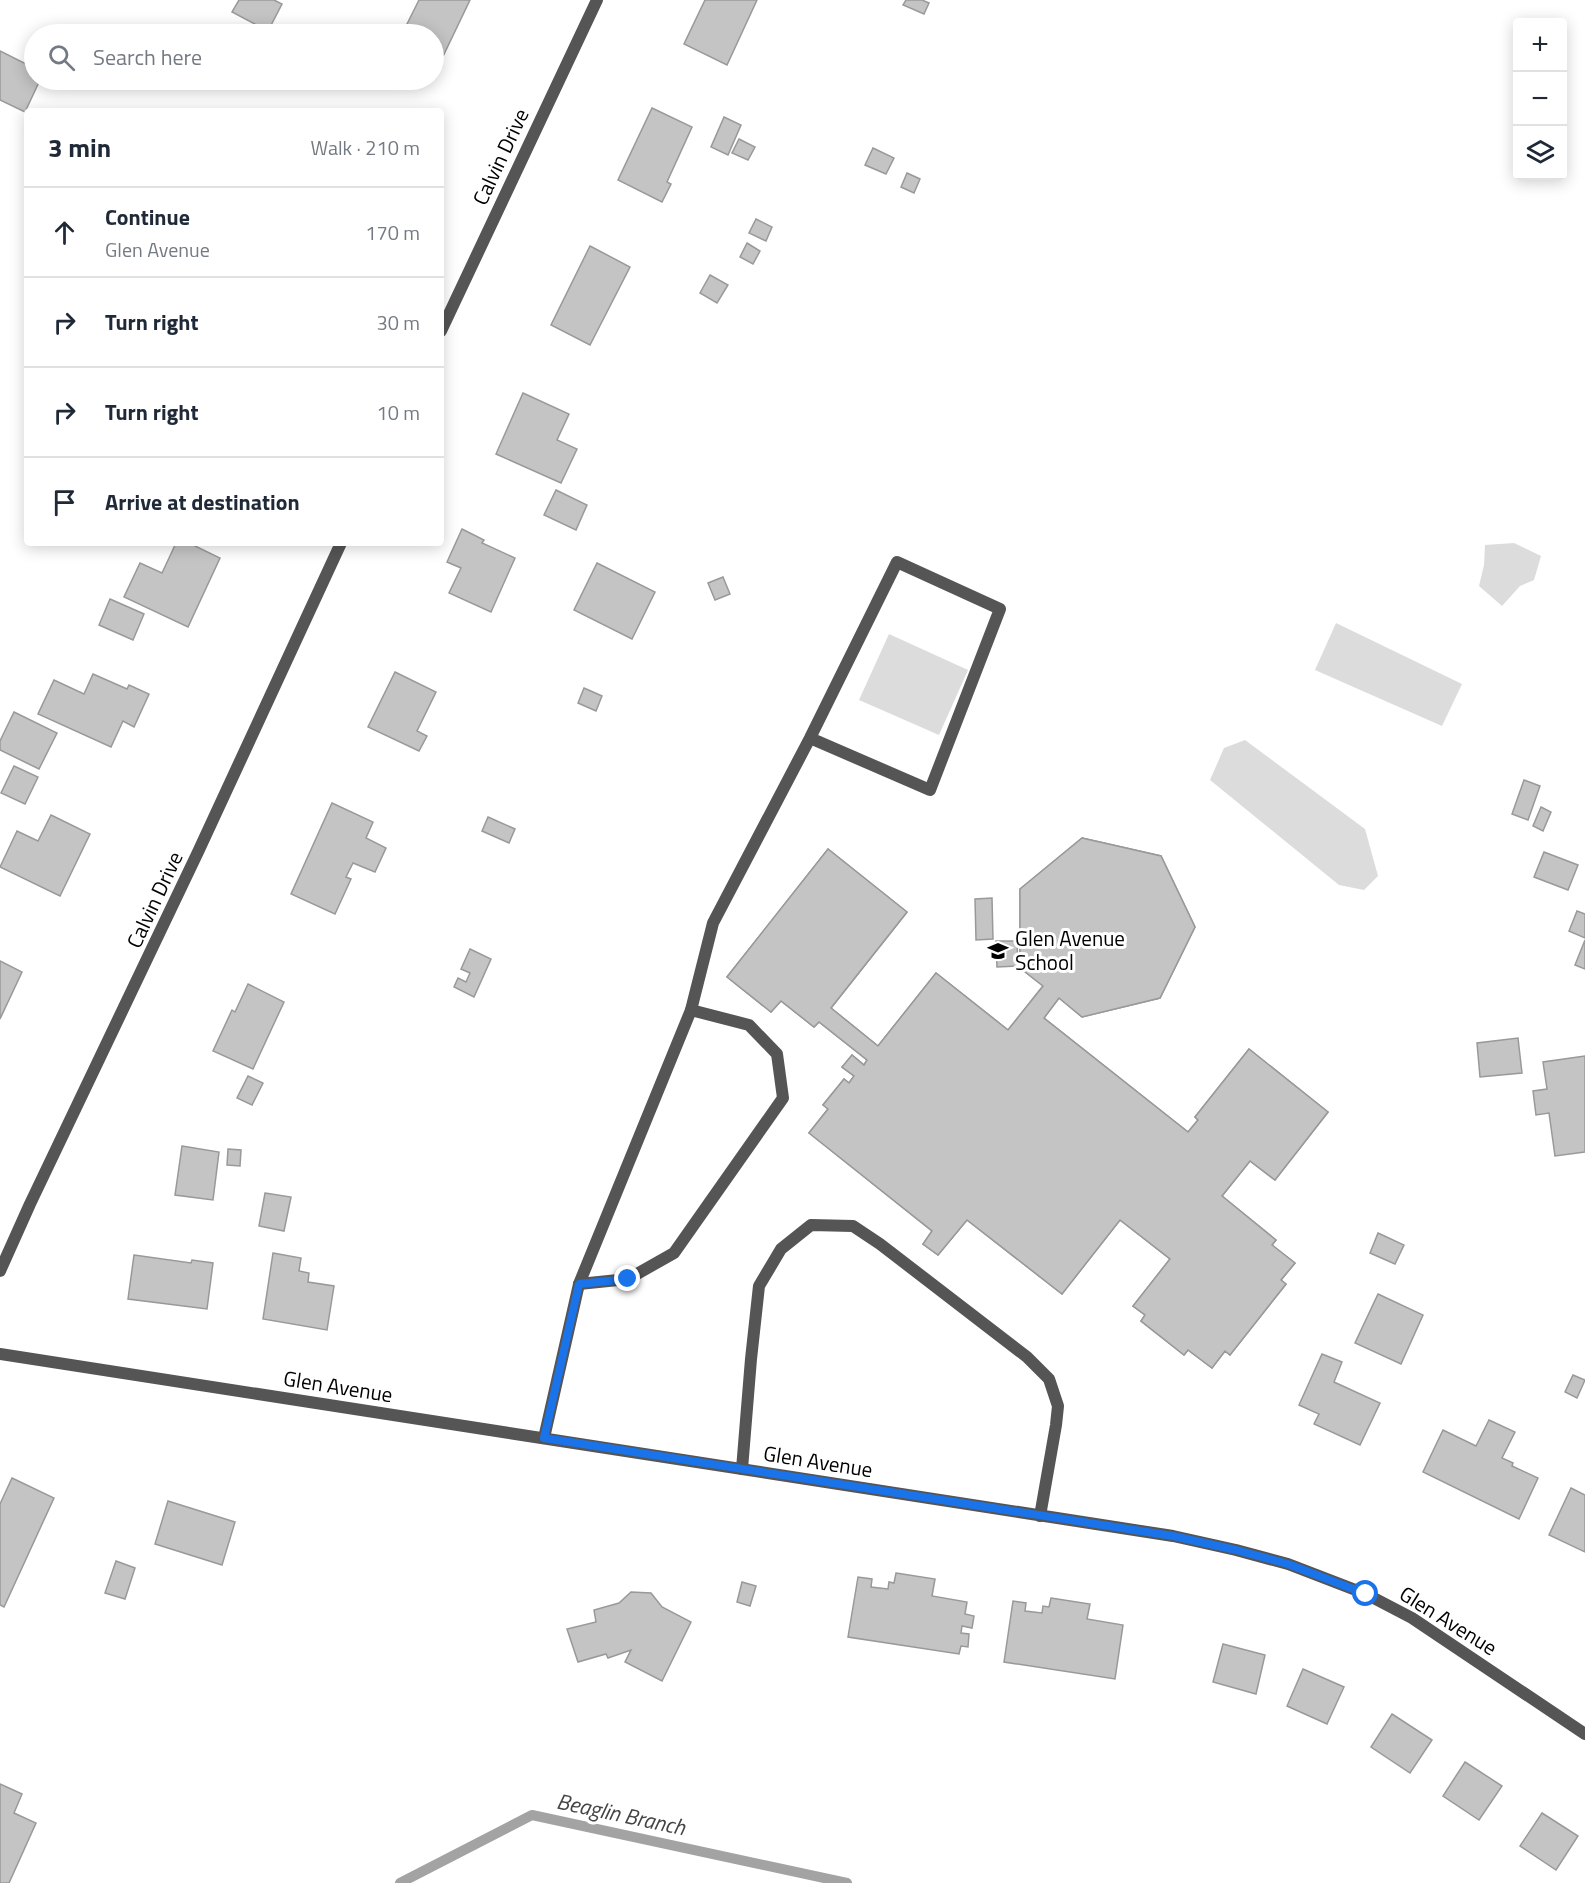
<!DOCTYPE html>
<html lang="en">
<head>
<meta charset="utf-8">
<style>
  :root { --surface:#fff; --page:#f2f2f3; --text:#1f2937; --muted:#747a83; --line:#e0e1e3 }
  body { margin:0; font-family:"Titillium Web",sans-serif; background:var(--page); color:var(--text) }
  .controls { position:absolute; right:18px; top:18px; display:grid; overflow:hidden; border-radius:6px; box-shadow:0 3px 15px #0003 }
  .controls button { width:54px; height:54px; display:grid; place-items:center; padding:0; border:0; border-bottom:2px solid var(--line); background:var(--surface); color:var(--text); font:30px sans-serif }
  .stop { position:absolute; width:18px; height:18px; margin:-14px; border:4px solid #1a73e8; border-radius:50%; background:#fff }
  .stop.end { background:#1a73e8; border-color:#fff; box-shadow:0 2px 6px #0008 }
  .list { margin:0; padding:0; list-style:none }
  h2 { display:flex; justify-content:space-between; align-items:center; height:78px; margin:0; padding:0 24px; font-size:26px }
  h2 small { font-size:20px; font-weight:400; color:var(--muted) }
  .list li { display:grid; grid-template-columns:39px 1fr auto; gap:18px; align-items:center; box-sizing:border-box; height:90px; padding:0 24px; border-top:2px solid var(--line) }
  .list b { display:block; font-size:22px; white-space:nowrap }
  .list p { margin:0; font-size:20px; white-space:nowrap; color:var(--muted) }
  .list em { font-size:20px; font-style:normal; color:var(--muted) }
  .icon { flex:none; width:33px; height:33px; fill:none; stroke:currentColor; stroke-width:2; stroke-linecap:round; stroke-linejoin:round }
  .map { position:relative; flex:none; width:1585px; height:1883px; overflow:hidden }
  .search { position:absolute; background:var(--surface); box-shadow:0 3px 15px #0003; left:24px; top:24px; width:420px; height:66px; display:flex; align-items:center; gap:15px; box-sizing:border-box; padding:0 21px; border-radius:33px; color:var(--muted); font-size:22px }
  .panel { position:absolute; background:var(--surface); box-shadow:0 3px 15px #0003; left:24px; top:108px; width:420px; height:438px; border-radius:6px }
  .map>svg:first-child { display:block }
</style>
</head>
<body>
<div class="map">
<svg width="1585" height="1883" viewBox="0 0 1585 1883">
  <rect width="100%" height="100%" fill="#fff"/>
  <!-- green -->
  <g fill="#dcdcdc">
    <polygon points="1514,543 1541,556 1534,580 1520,586 1502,606 1479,586 1484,565 1485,545"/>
    <polygon points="1336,623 1462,684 1442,726 1315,670"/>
    <polygon points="889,634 968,670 939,735 859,700"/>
    <polygon points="1245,740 1365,829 1378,876 1364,890 1339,885 1210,780 1224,748"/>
  </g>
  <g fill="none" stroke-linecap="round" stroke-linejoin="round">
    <!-- stream -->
    <polyline stroke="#a3a3a3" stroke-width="10" points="400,1883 532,1815 847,1883"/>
  </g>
  <!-- building -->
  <g fill="#c4c4c4" stroke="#999" stroke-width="1.5" fill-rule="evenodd">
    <polygon points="239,0 274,0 282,4 268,31 232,12"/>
    <polygon points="419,0 470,0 436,71 434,69 434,34 402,34"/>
    <polygon points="705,0 757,0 727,65 684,44"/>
    <polygon points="906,0 922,0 929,3 924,14 903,5"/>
    <polygon points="0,51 34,68 34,80 40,80 25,112 0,100"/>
    <polygon points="652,108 692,127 667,182 671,184 662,202 618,180"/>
    <polygon points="724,117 741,125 728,155 711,147"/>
    <polygon points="739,139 755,147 748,160 732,153"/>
    <polygon points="873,148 894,158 886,174 865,165"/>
    <polygon points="907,173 920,179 914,193 901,187"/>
    <polygon points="756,219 772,227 766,241 749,233"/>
    <polygon points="747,243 760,251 753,264 740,257"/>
    <polygon points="590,246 630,267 590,345 551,325"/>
    <polygon points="710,275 728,285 717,303 700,293"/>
    <polygon points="523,393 569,414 557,440 577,449 561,483 496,454"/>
    <polygon points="556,490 587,505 576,530 544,515"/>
    <polygon points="462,529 484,540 482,543 515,558 491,612 449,593 461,568 447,562"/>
    <polygon points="176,543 189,543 220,558 188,627 124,597 140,563 162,573"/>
    <polygon points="597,563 655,592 632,639 574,610"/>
    <polygon points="723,577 730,594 715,600 708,583"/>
    <polygon points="110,599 144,614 133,640 99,625"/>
    <polygon points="395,672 436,692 417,731 427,736 419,751 368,727"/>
    <polygon points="93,674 127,689 129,685 149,694 134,727 123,721 111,747 38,714 54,680 84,694"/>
    <polygon points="584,688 602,696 596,711 578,703"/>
    <polygon points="14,712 57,733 39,769 0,750 0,741"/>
    <polygon points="14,766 38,777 25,804 1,793"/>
    <polygon points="1524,780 1540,786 1528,820 1512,814"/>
    <polygon points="332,803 373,822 366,838 386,848 375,872 353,863 346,877 351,879 335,914 291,894"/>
    <polygon points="1541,807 1551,812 1543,831 1533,826"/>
    <polygon points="51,815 90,834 60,896 0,867 17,831 38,841"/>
    <polygon points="488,817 515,829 509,843 482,831"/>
    <path d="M1082,838L1161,856L1195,927L1160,998L1082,1017L1059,998L1044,1018L1188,1132L1198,1120L1195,1117L1249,1049L1328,1112L1275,1180L1250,1161L1222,1196L1276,1240L1272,1245L1295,1263L1281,1280L1286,1284L1230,1355L1225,1351L1212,1368L1188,1350L1184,1355L1141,1321L1145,1315L1133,1306L1170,1259L1120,1220L1062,1294L967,1220L938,1255L923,1244L932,1231L809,1133L828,1109L823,1105L844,1079L849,1083L854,1076L842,1067L852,1055L864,1065L867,1060L819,1022L814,1027L781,1001L771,1012L727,977L828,849L907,912L831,1008L878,1046L936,973L1008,1030L1043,986L1020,968V889ZM983,1091L1019,1120L1003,1139L968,1111Z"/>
    <polygon points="1082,838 1161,856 1195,927 1160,998 1082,1017 1059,998 1044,1018 1188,1132 1198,1120 1195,1117 1249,1049 1328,1112 1275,1180 1250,1161 1222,1196 1276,1240 1272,1245 1295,1263 1281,1280 1286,1284 1230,1355 1225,1351 1212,1368 1188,1350 1184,1355 1141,1321 1145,1315 1133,1306 1170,1259 1120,1220 1062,1294 967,1220 938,1255 923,1244 932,1231 809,1133 828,1109 823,1105 844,1079 849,1083 854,1076 842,1067 852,1055 864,1065 867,1060 819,1022 814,1027 781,1001 771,1012 727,977 828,849 907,912 831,1008 878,1046 936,973 1008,1030 1043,986 1020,968 1020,889"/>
    <polygon points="1544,852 1578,865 1568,890 1534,877"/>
    <polygon points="992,898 993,939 976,940 975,899"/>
    <polygon points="1577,911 1585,914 1585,938 1569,931"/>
    <polygon points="1585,940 1585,969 1575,965"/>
    <polygon points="996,941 1017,941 1018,966 997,967"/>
    <polygon points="470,949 491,959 474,997 454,987 458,978 466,982 470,973 461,969"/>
    <polygon points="0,961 22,972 0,1019"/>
    <polygon points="248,984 284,1002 253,1069 213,1051 232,1010 235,1012"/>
    <polygon points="1518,1038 1522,1073 1480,1077 1477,1043"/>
    <polygon points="1585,1056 1585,1152 1555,1156 1549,1113 1536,1115 1533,1091 1547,1089 1543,1062"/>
    <polygon points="248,1076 263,1083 252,1105 237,1098"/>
    <polygon points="182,1146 219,1152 213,1200 175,1195"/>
    <polygon points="228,1149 241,1150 240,1166 227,1165"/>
    <polygon points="265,1193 291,1197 284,1231 259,1226"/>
    <polygon points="1378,1233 1404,1245 1395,1264 1370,1253"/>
    <polygon points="273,1253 301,1258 299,1271 309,1273 308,1282 334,1286 327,1330 263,1319"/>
    <polygon points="134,1255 191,1263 192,1260 213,1263 207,1309 128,1299"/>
    <polygon points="1378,1294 1423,1315 1401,1364 1355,1343"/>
    <polygon points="1322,1354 1342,1362 1334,1382 1380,1403 1360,1445 1314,1424 1319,1414 1299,1405"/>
    <polygon points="1573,1375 1585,1380 1577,1398 1565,1392"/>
    <polygon points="1489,1420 1515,1432 1502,1458 1513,1463 1512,1466 1538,1478 1519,1519 1423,1472 1443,1430 1476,1446"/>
    <polygon points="12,1478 54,1498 4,1607 0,1605 0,1504"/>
    <polygon points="1571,1488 1585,1495 1585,1552 1549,1535"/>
    <polygon points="168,1501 235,1522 222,1565 155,1544"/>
    <polygon points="116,1561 135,1568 125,1599 105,1593"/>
    <polygon points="896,1573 935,1579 932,1596 967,1602 965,1614 974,1616 972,1628 962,1626 961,1633 969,1634 968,1647 961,1646 959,1654 848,1637 858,1577 872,1579 871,1587 888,1589 889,1582 894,1583"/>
    <polygon points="742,1582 756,1586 750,1606 737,1602"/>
    <polygon points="631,1592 651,1593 662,1607 691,1622 662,1681 625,1662 631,1650 608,1658 606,1654 578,1662 567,1629 596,1622 594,1610 619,1603"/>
    <polygon points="1051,1598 1090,1604 1087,1619 1123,1625 1115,1679 1004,1662 1013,1601 1026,1603 1025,1611 1042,1613 1043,1606 1049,1607"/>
    <polygon points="1223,1644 1265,1655 1256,1694 1213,1682"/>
    <polygon points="1303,1669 1344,1687 1327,1724 1287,1706"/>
    <polygon points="1392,1714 1432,1740 1410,1773 1371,1747"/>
    <polygon points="1465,1762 1502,1786 1479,1820 1443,1796"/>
    <polygon points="0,1784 22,1794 14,1813 36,1823 9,1883 0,1883"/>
    <polygon points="1542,1813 1578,1836 1556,1870 1520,1846"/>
  </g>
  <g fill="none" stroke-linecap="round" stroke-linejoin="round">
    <!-- service -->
    <g stroke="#555" stroke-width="12">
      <polyline points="579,1284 628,1279 674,1253 783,1098 777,1054 749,1025 691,1010"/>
      <polyline points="544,1438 579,1284 691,1010 713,923 810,738 897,562 1000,609 930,790 810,738"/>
      <polyline points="742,1469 751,1359 759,1286 781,1249 811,1225 853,1226 880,1244 1027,1357 1049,1379 1058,1406 1056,1425 1040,1516"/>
    </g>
    <!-- minor -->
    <g stroke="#555" stroke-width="12">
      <polyline points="441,331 597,0"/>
      <polyline points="0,1271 30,1204 198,852 341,543"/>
    </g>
    <!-- tertiary -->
    <polyline stroke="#555" stroke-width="12" points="0,1354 1173,1536 1236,1550 1288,1564 1366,1594 1412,1618 1585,1734"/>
  </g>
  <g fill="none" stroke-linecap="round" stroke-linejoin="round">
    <!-- route -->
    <polyline stroke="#1a73e8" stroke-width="8" points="628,1279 579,1284 544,1438 1173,1536 1236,1550 1288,1564 1366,1594"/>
  </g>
  <!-- icons -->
  <defs>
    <g id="school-bare" transform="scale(1.62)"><path d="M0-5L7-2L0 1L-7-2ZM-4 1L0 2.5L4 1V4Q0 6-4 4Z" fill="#000" stroke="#fff" stroke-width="2.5" paint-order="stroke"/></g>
  </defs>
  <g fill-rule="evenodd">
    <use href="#school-bare" x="998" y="951"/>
  </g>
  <g text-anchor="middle" stroke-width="6" stroke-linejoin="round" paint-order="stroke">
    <!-- street labels -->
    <g font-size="21" fill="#000" stroke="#fff">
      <text transform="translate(501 157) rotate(-65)" y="7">Calvin Drive</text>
      <text transform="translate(155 900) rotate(-65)" y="7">Calvin Drive</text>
      <text transform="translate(338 1387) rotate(9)" y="7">Glen Avenue</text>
      <text transform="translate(818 1462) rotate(9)" y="7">Glen Avenue</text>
      <text transform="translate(1448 1621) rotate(32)" y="7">Glen Avenue</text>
    </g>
    <!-- poi labels -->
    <g font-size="21" fill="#000" stroke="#fff" text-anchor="start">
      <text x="1015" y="946">Glen Avenue<tspan x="1015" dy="24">School</tspan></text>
    </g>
    <!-- water labels -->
    <g font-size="22" font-style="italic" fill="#444" stroke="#fff">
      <text transform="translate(621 1814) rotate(12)" y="8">Beaglin Branch</text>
    </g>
  </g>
</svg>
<div class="controls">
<button>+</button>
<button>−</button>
<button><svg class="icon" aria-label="layers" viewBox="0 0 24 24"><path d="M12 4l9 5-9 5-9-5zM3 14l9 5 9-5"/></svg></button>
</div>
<div class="stop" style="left:1366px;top:1594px"></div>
<div class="stop end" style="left:628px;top:1279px"></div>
<div class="search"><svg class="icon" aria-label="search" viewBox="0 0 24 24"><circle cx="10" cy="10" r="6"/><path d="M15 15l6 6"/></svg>Search here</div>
<section class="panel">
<h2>3 min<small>Walk · 210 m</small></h2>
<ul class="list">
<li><svg class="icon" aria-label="ahead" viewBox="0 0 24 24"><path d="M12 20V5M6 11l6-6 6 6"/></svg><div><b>Continue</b><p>Glen Avenue</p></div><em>170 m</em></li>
<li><svg class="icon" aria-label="right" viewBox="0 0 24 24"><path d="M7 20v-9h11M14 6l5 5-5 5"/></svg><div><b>Turn right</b></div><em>30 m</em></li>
<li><svg class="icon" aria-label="right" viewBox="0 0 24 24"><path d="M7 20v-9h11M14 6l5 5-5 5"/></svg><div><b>Turn right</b></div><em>10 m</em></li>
<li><svg class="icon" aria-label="arrive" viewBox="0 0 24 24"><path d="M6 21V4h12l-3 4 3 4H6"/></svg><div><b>Arrive at destination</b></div></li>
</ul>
</section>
</div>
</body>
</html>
